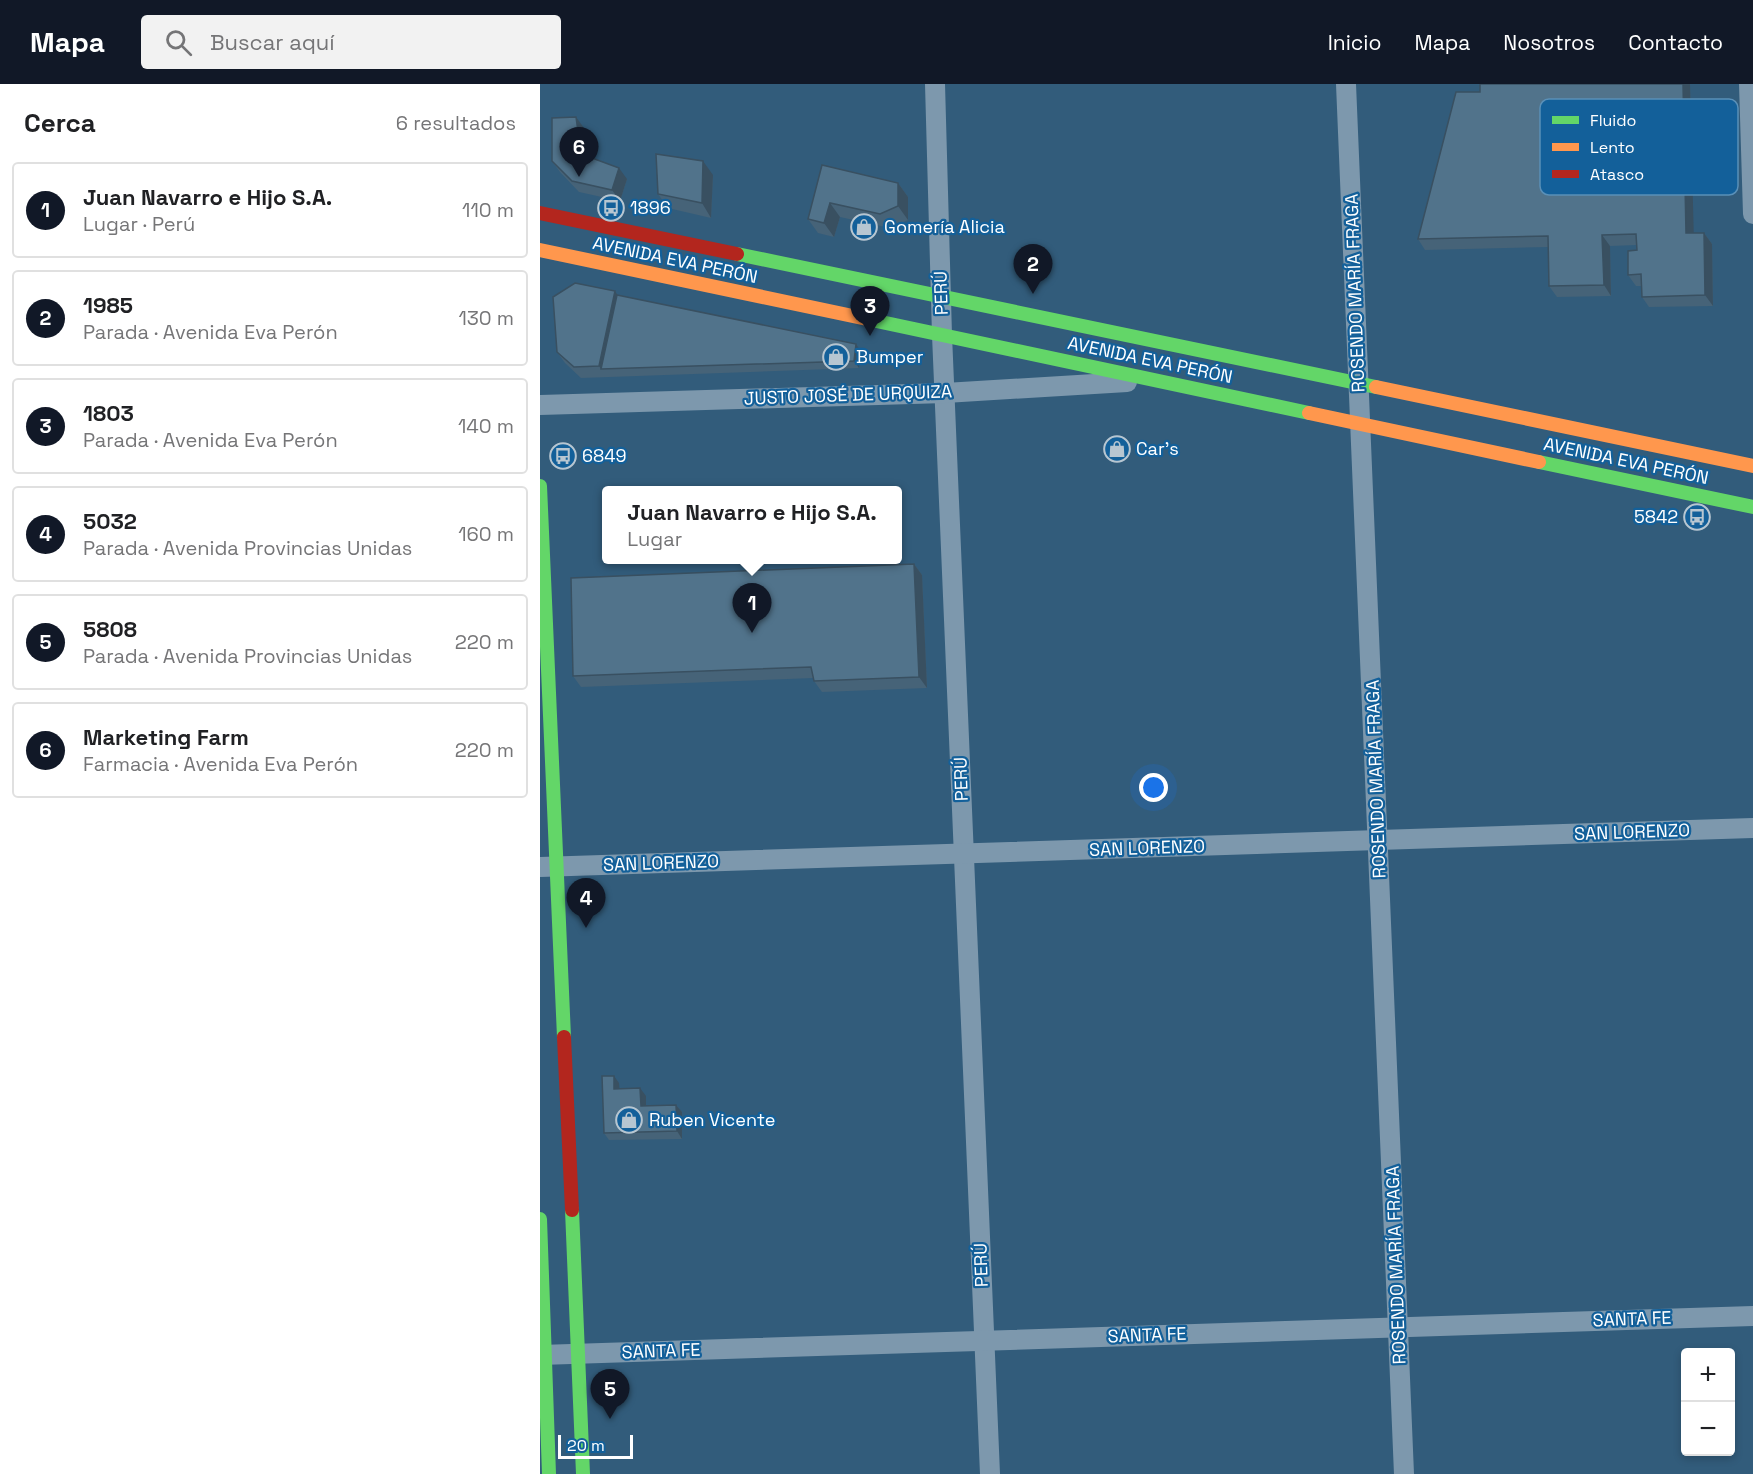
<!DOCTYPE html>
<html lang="es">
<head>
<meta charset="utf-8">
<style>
  :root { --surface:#fff; --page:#f2f2f2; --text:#202124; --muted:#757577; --line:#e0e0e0; --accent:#111827 }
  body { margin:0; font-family:"Space Grotesk",sans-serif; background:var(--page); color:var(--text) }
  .controls { position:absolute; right:18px; bottom:18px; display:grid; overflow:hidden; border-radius:6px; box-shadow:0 3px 9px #0003 }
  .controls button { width:54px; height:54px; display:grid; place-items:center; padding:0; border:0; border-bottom:2px solid var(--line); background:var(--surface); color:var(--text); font:30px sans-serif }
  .scale { position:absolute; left:18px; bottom:15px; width:75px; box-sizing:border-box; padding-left:6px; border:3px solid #fff; border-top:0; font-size:16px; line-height:21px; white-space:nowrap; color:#fff; -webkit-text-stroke:4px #13609a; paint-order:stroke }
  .you { position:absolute; left:614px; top:704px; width:21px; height:21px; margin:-15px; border:4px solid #fff; border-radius:50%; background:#1a73e8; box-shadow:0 0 0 9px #1a73e833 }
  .badge { display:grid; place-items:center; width:39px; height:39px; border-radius:50%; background:var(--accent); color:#fff; font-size:20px; font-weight:700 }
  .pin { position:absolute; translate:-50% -50px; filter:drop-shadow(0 2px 3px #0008) }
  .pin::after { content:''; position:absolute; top:32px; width:21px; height:18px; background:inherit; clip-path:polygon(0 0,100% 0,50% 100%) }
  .popup { position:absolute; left:62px; top:402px; width:300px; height:78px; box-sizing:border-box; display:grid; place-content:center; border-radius:6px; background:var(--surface); filter:drop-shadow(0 2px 4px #0005); font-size:20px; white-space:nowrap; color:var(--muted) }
  .popup b { font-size:22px; color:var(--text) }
  .popup::after { content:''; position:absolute; left:50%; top:100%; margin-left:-12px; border:12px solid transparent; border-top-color:var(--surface) }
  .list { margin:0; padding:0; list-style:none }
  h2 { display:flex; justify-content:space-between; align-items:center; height:78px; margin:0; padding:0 24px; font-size:26px }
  h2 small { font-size:20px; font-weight:400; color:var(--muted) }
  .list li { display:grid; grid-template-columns:39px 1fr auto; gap:18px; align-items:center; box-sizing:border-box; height:96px; margin:0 12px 12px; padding:0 12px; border:2px solid var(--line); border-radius:6px }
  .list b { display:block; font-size:22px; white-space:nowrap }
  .list p { margin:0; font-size:20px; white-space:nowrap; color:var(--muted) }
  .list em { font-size:20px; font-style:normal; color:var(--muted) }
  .icon { flex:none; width:33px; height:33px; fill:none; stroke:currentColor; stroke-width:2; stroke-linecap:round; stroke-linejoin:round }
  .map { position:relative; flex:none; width:1213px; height:1390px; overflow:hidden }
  header { display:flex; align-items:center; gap:36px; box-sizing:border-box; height:84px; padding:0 30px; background:var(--accent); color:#fff }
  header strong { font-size:28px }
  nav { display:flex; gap:33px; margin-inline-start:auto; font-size:21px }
  .search { width:420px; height:54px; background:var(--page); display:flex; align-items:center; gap:15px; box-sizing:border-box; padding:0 21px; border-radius:6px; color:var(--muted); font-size:22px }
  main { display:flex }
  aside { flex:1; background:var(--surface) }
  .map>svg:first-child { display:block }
</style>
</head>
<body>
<header>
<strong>Mapa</strong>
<div class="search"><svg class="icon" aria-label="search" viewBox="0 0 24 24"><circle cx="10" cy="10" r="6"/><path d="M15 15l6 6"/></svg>Buscar aquí</div>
<nav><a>Inicio</a><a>Mapa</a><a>Nosotros</a><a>Contacto</a></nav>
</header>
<main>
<aside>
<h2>Cerca<small>6 resultados</small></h2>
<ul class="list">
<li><span class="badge">1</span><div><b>Juan Navarro e Hijo S.A.</b><p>Lugar · Perú</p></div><em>110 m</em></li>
<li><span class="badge">2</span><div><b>1985</b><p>Parada · Avenida Eva Perón</p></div><em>130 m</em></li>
<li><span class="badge">3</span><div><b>1803</b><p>Parada · Avenida Eva Perón</p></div><em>140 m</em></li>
<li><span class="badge">4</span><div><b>5032</b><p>Parada · Avenida Provincias Unidas</p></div><em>160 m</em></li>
<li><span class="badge">5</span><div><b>5808</b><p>Parada · Avenida Provincias Unidas</p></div><em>220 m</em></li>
<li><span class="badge">6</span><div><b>Marketing Farm</b><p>Farmacia · Avenida Eva Perón</p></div><em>220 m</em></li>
</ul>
</aside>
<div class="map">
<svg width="1213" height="1390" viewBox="0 0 1213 1390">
  <rect width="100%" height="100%" fill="#325c7b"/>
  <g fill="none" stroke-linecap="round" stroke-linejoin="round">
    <!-- street -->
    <g stroke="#7d98ad" stroke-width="20">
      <polyline points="395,0 402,251 450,1390"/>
      <polyline points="806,0 864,1390"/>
      <polyline points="1209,0 1213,130"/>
      <polyline points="0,321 405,309 587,298"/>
      <polyline points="0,783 1213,744"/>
      <polyline points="0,1271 1213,1232"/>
    </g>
    <!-- fast -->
    <g stroke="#63d668" stroke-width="14">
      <polyline points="197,170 836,303"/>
      <polyline points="327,235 769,329"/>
      <polyline points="999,378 1213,423"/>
      <polyline points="0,402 24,953"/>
      <polyline points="32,1126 43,1390"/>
      <polyline points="0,1135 9,1390"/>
    </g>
    <!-- slow -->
    <g stroke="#ff974d" stroke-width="14">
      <polyline points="0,166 327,235"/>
      <polyline points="836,303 1213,382"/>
      <polyline points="769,329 999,378"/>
    </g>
    <!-- jam -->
    <g stroke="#b3261e" stroke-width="14">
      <polyline points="0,129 197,170"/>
      <polyline points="24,953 32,1126"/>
    </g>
  </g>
  <!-- wall -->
  <g fill="#466378">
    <polygon points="940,0 1150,0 1153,149 1164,149 1172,160 1173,222 1109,223 1102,213 1101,202 1096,202 1088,191 1097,166 1097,161 1070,162 1071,212 1017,213 1009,202 1008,163 885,166 878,155 940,8"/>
    <polygon points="44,44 48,72 87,95 80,117 39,108 20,88 12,77"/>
    <polygon points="282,81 358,99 368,113 368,136 350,144 300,133 294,153 278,149 268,135"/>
    <polygon points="173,91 171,134 128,124 118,110"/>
    <polygon points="75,207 77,211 316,260 321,267 319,284 41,294 25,279 17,268"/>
    <polygon points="374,480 382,491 387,604 282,608 274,597 273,594 41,603 33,592"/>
    <polygon points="79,999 79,1005 106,1012 106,1022 136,1021 142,1028 142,1055 69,1056 64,1049"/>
  </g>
  <!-- shaded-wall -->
  <g fill="#395061">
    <polygon points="1143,0 1150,0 1154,160 1146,149"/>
    <polygon points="36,33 44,44 49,81 41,70"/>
    <polygon points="163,77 173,91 171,134 162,119"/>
    <polygon points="79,84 87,95 80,117 72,106"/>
    <polygon points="358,99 368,113 368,136 358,122"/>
    <polygon points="290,119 300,133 294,153 284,139"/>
    <polygon points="1164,149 1172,160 1173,222 1165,211"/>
    <polygon points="1062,151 1070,162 1071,212 1064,201"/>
    <polygon points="75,207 82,218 61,285 59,282"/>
    <polygon points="316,260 321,267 319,284 314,277"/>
    <polygon points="374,480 382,491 387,604 379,593"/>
    <polygon points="74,992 79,999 80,1012 74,1005"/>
    <polygon points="100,1004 106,1012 106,1029 101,1022"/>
    <polygon points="136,1021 142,1028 142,1055 137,1047"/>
  </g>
  <!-- building -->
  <g fill="#51738b" stroke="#395061" stroke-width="1.5">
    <polygon points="940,0 1143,0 1146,149 1164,149 1165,211 1102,213 1101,190 1088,191 1088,167 1097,166 1096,150 1062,151 1064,201 1009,202 1008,152 878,155 916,8 940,8"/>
    <polygon points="36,33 41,70 79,84 72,106 32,97 12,77 12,34"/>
    <polygon points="116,70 163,77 162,119 118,110"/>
    <polygon points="282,81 358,99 358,122 340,130 290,119 284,139 268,135"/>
    <polygon points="35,199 75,207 59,282 34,283 17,268 13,213"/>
    <polygon points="77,211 316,260 314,277 61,285"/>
    <polygon points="374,480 379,593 274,597 271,583 33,592 31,494"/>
    <polygon points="62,992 74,992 74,1005 100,1004 101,1022 136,1021 137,1047 64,1049"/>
  </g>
  <!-- icons -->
  <defs>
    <g id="bus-ring" transform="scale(1.35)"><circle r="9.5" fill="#13609a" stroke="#b7c6d1" stroke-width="1.5"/><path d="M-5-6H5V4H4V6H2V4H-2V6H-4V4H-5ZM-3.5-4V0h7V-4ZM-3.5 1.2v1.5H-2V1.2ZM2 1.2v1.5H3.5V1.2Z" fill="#b7c6d1"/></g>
    <g id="shop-ring" transform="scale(1.35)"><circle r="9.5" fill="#13609a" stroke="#b7c6d1" stroke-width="1.5"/><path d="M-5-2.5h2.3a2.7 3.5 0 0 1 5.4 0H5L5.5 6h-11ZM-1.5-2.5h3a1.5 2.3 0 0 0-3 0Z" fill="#b7c6d1"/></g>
  </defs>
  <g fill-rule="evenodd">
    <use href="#bus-ring" x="71" y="124"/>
    <use href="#shop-ring" x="324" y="143"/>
    <use href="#shop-ring" x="296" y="273"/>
    <use href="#shop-ring" x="577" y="365"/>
    <use href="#bus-ring" x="23" y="372"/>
    <use href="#bus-ring" x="1157" y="433"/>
    <use href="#shop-ring" x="89" y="1036"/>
  </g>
  <g text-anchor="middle" stroke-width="4.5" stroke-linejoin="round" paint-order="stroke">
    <!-- poi labels -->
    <g font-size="18" fill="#fff" stroke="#13609a" text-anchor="start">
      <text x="90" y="130">1896</text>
      <text x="344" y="149">Gomería Alicia</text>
      <text x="316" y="279">Bumper</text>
      <text x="596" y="371">Car's</text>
      <text x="42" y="378">6849</text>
      <text x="1138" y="439" text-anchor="end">5842</text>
      <text x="109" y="1042">Ruben Vicente</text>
    </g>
    <!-- street labels -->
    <g font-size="18" fill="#fff" stroke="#13609a">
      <text transform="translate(135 176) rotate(12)" y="6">AVENIDA EVA PERÓN</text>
      <text transform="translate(401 209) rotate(-92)" y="6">PERÚ</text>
      <text transform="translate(815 209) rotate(-92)" y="6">ROSENDO MARÍA FRAGA</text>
      <text transform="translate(610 276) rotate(12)" y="6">AVENIDA EVA PERÓN</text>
      <text transform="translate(308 311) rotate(-2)" y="6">JUSTO JOSÉ DE URQUIZA</text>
      <text transform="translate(1086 377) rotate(12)" y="6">AVENIDA EVA PERÓN</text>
      <text transform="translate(421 695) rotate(-92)" y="6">PERÚ</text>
      <text transform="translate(836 695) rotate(-92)" y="6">ROSENDO MARÍA FRAGA</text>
      <text transform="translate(1092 748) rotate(-2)" y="6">SAN LORENZO</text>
      <text transform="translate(607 764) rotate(-2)" y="6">SAN LORENZO</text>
      <text transform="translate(121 779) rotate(-2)" y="6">SAN LORENZO</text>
      <text transform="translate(441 1181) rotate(-92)" y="6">PERÚ</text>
      <text transform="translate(856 1181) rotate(-92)" y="6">ROSENDO MARÍA FRAGA</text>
      <text transform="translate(1092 1235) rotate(-2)" y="6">SANTA FE</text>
      <text transform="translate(607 1251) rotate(-2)" y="6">SANTA FE</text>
      <text transform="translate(121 1267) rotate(-2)" y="6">SANTA FE</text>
    </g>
  </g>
  <!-- legend -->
  <rect x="1000" y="15" width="198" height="96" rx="9" fill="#13609a" stroke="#5a90b8" stroke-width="1.5"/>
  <rect x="1012" y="32" width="27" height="8" fill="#63d668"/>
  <rect x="1012" y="59" width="27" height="8" fill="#ff974d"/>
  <rect x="1012" y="86" width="27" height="8" fill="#b3261e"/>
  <g font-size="16" fill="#fff">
    <text x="1050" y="42">Fluido</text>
    <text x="1050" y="69">Lento</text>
    <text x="1050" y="96">Atasco</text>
  </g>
</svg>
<div class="controls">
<button>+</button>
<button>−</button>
</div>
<div class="scale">20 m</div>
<div class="you"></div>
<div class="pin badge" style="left:212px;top:549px">1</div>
<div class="popup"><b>Juan Navarro e Hijo S.A.</b>Lugar</div>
<div class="pin badge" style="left:493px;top:210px">2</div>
<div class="pin badge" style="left:330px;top:252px">3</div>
<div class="pin badge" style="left:46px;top:844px">4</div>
<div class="pin badge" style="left:70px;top:1335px">5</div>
<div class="pin badge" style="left:39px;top:93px">6</div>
</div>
</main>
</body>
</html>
